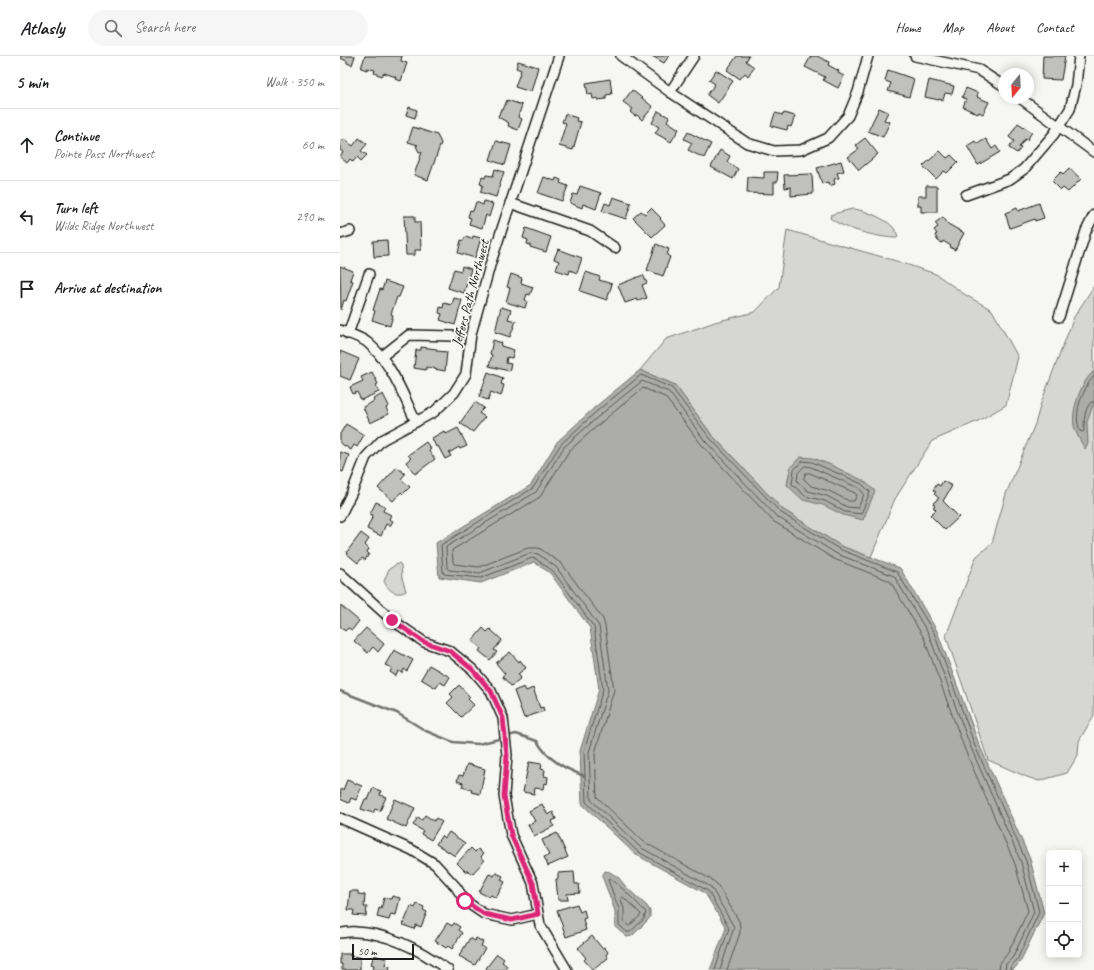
<!DOCTYPE html>
<html lang="en">
<head>
<meta charset="utf-8">
<style>
  :root { --surface:#fff; --page:#f6f6f6; --text:#202124; --muted:#757577; --line:#e0e0e0 }
  body { margin:0; font-family:Caveat,sans-serif; background:var(--page); color:var(--text) }
  .controls { position:absolute; right:12px; bottom:12px; display:grid; overflow:hidden; border-radius:6px; box-shadow:0 2px 10px #0003 }
  .controls button { width:36px; height:36px; display:grid; place-items:center; padding:0; border:0; border-bottom:1px solid var(--line); background:var(--surface); color:var(--text); font:20px sans-serif }
  .compass { position:absolute; left:658px; top:12px; width:36px; height:36px; border-radius:50%; background:var(--surface); box-shadow:0 2px 10px #0003; rotate:198deg }
  .scale { position:absolute; left:12px; bottom:10px; width:62px; box-sizing:border-box; padding-left:4px; border:2px solid #1c1c1c; border-top:0; font-size:11px; line-height:14px; white-space:nowrap; color:#1c1c1c; -webkit-text-stroke:3px #f6f6f2; paint-order:stroke }
  .stop { position:absolute; width:12px; height:12px; margin:-9px; border:3px solid #db2777; border-radius:50%; background:#fff }
  .stop.end { background:#db2777; border-color:#fff; box-shadow:0 1px 4px #0008 }
  .list { margin:0; padding:0; list-style:none }
  h2 { display:flex; justify-content:space-between; align-items:center; height:52px; margin:0; padding:0 16px; font-size:17px }
  h2 small { font-size:13px; font-weight:400; color:var(--muted) }
  .list li { display:grid; grid-template-columns:26px 1fr auto; gap:12px; align-items:center; box-sizing:border-box; height:72px; padding:0 16px; border-top:1px solid var(--line) }
  .list b { display:block; font-size:15px; white-space:nowrap }
  .list p { margin:0; font-size:13px; white-space:nowrap; color:var(--muted) }
  .list em { font-size:13px; font-style:normal; color:var(--muted) }
  .icon { flex:none; width:22px; height:22px; fill:none; stroke:currentColor; stroke-width:2; stroke-linecap:round; stroke-linejoin:round }
  .map { position:relative; flex:none; width:754px; height:914px; overflow:hidden }
  header { display:flex; align-items:center; gap:24px; box-sizing:border-box; height:56px; padding:0 20px; background:var(--surface); border-bottom:1px solid var(--line) }
  header strong { font-size:19px }
  nav { display:flex; gap:22px; margin-inline-start:auto; font-size:14px }
  .search { width:280px; height:36px; background:var(--page); display:flex; align-items:center; gap:10px; box-sizing:border-box; padding:0 14px; border-radius:22px; color:var(--muted); font-size:15px }
  main { display:flex }
  aside { flex:1; background:var(--surface) }
  .map>svg:first-child { display:block }
</style>
</head>
<body>
<header>
<strong>Atlasly</strong>
<div class="search"><svg class="icon" aria-label="search" viewBox="0 0 24 24"><circle cx="10" cy="10" r="6"/><path d="M15 15l6 6"/></svg>Search here</div>
<nav><a>Home</a><a>Map</a><a>About</a><a>Contact</a></nav>
</header>
<main>
<aside>
<h2>5 min<small>Walk · 350 m</small></h2>
<ul class="list">
<li><svg class="icon" aria-label="ahead" viewBox="0 0 24 24"><path d="M12 20V5M6 11l6-6 6 6"/></svg><div><b>Continue</b><p>Pointe Pass Northwest</p></div><em>60 m</em></li>
<li><svg class="icon" aria-label="left" viewBox="0 0 24 24"><path d="M17 20v-9H6M10 6l-5 5 5 5"/></svg><div><b>Turn left</b><p>Wilds Ridge Northwest</p></div><em>290 m</em></li>
<li><svg class="icon" aria-label="arrive" viewBox="0 0 24 24"><path d="M6 21V4h12l-3 4 3 4H6"/></svg><div><b>Arrive at destination</b></div></li>
</ul>
</aside>
<div class="map">
<svg width="754" height="914" viewBox="0 0 754 914">
  <rect width="100%" height="100%" fill="#f6f6f2"/>
  <filter id="ink" filterUnits="userSpaceOnUse"><feTurbulence type="fractalNoise" baseFrequency=".025" numOctaves="2"/><feDisplacementMap in="SourceGraphic" scale="8" xChannelSelector="R" yChannelSelector="G"/><feConvolveMatrix kernelMatrix="1 2 1 2 8 2 1 2 1" color-interpolation-filters="sRGB"/></filter>
  <g filter="url(#ink)">
    <!-- green -->
    <g fill="#d6d6d2" stroke="#797977">
      <path d="M512,153C523,153 546,163 553,171C555,174 557,177 558,180L557,182C540,182 503,173 490,162L491,159L493,158Z"/>
      <polygon points="447,174 553,204 596,218 624,238 652,254 678,301 666,349 638,365 592,385 555,443 531,501 501,490 442,453 372,379 335,329 300,314 326,283 375,266 415,256 439,231"/>
      <polygon points="754,230 754,659 739,685 738,699 727,717 699,725 687,721 648,704 606,580 636,501 652,487 666,438 695,368 701,347 734,261"/>
      <path d="M59,507L61,509L62,522L66,535C57,541 47,534 44,525L49,513Z"/>
    </g>
    <!-- water -->
    <g fill="#acaca9" stroke="#727271">
      <polygon points="300,314 335,329 372,379 442,453 501,490 560,512 597,575 639,688 690,803 704,857 680,906 673,914 370,914 386,872 365,837 295,798 242,748 240,695 259,633 250,572 210,517 194,506 141,527 99,521 96,487 191,429 217,386 254,352"/>
      <path d="M754,315V346L747,366L748,387L745,393C741,386 736,378 734,370C731,354 741,326 754,315Z"/>
      <polygon points="460,401 473,402 491,409 524,425 535,435 523,464 503,459 483,449 463,444 447,429 450,412"/>
      <polygon points="265,815 270,816 279,822 286,831 307,850 310,855 310,861 307,865 292,880 287,881 275,871 275,855 262,820"/>
    </g>
    <g fill="none" stroke-linecap="round" stroke-linejoin="round">
      <!-- shore -->
      <g stroke="#565654" stroke-width="1">
        <path d="M754,320C748,325 738,347 738,355C737,362 737,370 741,376L744,375C744,365 744,354 751,346H754"/>
        <polygon points="463,405 472,406 522,428 530,436 521,458 505,456 485,445 465,440 452,428 454,414"/>
        <polygon points="465,410 471,411 519,432 524,438 518,452 507,451 487,440 468,435 457,425 458,417"/>
        <polygon points="466,417 470,417 515,437 517,439 514,445 509,445 489,435 471,430 464,423"/>
        <path d="M269,822C274,823 297,847 303,853L306,856L304,863L290,876H287L279,869V853L268,824Z"/>
        <polygon points="282,841 284,842 301,858 300,860 289,870 284,866 284,853 281,843"/>
        <polyline points="375,914 389,872 368,835 297,795 246,746 244,695 263,633 254,571 213,515 196,503 192,502 141,522 104,518 103,516 101,489 193,432 221,388 257,355 301,319 332,332 369,381 440,456 499,493 557,516 594,577 635,690 686,805 699,856 677,904 671,910 670,914"/>
        <polyline points="380,914 394,871 371,831 300,791 251,744 249,696 268,634 259,570 216,511 198,498 190,497 140,517 109,514 107,512 106,491 196,436 224,391 260,359 302,325 329,336 365,385 436,460 497,498 554,520 589,579 631,692 681,806 694,856 673,901 666,908 665,914"/>
        <polyline points="387,914 400,877 400,871 399,865 377,828 372,824 304,786 257,741 255,697 274,634 265,570 263,563 222,508 199,492 188,492 139,511 114,508 113,506 112,494 200,441 229,395 264,364 303,332 325,341 361,388 433,465 494,503 550,525 584,582 625,694 675,808 688,855 668,897 660,907 659,914"/>
      </g>
      <!-- stream -->
      <g stroke="#727271" stroke-width="2.5">
        <polyline points="0,635 57,657 86,675 113,686 138,688 163,682"/>
        <path d="M168,680L176,678L197,685C208,704 224,712 244,720"/>
      </g>
    </g>
    <!-- building -->
    <g fill="#c0c0bd" stroke="#1c1c1c">
      <polygon points="0,0 15,0 12,9 7,7 7,5 0,2"/>
      <polygon points="25,0 62,0 61,5 67,7 61,25 55,23 56,21 44,17 42,20 34,17 35,14 27,12 27,14 21,12"/>
      <polygon points="312,0 329,0 324,7"/>
      <polygon points="397,0 409,0 406,5 414,11 408,20 405,17 400,23 387,14"/>
      <polygon points="471,0 477,0 489,6 488,9 499,15 498,17 504,20 498,32 483,24 485,21 465,11"/>
      <polygon points="703,0 725,0 721,24 702,23"/>
      <polygon points="178,5 198,11 191,36 175,31 181,14 176,12"/>
      <polygon points="376,14 393,25 378,47 367,39 375,28 369,24"/>
      <polygon points="548,14 574,23 569,41 548,35 551,27 545,25"/>
      <polygon points="270,23 272,38 266,39 266,43 258,44 258,42 253,43 252,38 248,39 246,27"/>
      <polygon points="589,24 614,30 612,38 605,37 603,44 599,43 599,44 585,41"/>
      <polygon points="626,32 638,37 637,41 649,46 643,58 639,56 638,58 623,51 626,43 622,41"/>
      <polygon points="292,34 313,51 302,64 297,59 295,60 290,56 293,53 283,46"/>
      <polygon points="167,44 182,49 178,61 182,63 178,74 168,70 169,67 158,61 161,53 163,54"/>
      <polygon points="69,51 77,54 75,62 66,59"/>
      <polygon points="539,52 548,56 544,64 550,66 543,81 528,75"/>
      <polygon points="318,55 329,61 327,65 339,73 331,86 315,77 319,71 312,67"/>
      <polygon points="435,57 443,59 444,57 455,60 451,71 448,70 447,74 431,70"/>
      <polygon points="225,58 237,62 236,65 241,66 233,94 219,90 226,67 222,66"/>
      <polygon points="678,67 692,76 687,84 685,83 679,91 681,92 677,97 669,92 674,85 669,81"/>
      <polygon points="73,71 97,79 101,87 88,124 74,119 82,96 79,96 76,90 78,89 68,86"/>
      <polygon points="348,76 371,88 364,102 348,94 352,87 344,83"/>
      <polygon points="19,82 27,88 21,95 27,99 21,105 17,101 13,106 10,103 7,107 0,101 3,96 0,94 0,88 4,83 13,90"/>
      <polygon points="525,82 538,98 519,114 508,101 519,93 516,89"/>
      <polygon points="646,83 652,93 656,90 660,96 638,109 627,90 635,85 637,88"/>
      <polygon points="156,85 171,89 165,109 150,104"/>
      <polygon points="380,94 390,100 387,106 398,113 393,123 371,111"/>
      <polygon points="600,95 607,102 611,99 618,106 607,117 604,115 596,123 583,110"/>
      <polygon points="501,105 504,115 497,117 499,122 494,123 495,128 489,130 488,126 482,128 477,112"/>
      <polygon points="729,112 741,123 728,136 723,132 721,134 712,125 721,116 723,118"/>
      <polygon points="155,113 164,116 156,141 140,136 143,129 140,128 142,121 145,122 146,119 153,120"/>
      <polygon points="424,116 438,116 437,126 434,126 434,138 407,137 408,121 424,122"/>
      <polygon points="472,118 473,138 451,140 451,131 445,132 444,119"/>
      <polygon points="204,121 215,125 216,122 221,124 220,127 228,130 222,145 198,137"/>
      <polygon points="240,130 261,137 256,153 243,148 242,152 230,147 233,138 237,139"/>
      <polygon points="586,130 597,130 597,156 581,156 581,150 578,150 578,140 586,140"/>
      <polygon points="273,141 291,147 286,163 262,155 265,147 270,149"/>
      <polygon points="144,145 153,148 149,161 146,159 142,172 129,168 131,162 128,161 130,154 133,155 136,146 143,149"/>
      <polygon points="699,147 704,162 695,165 695,163 670,172 665,157 677,152 678,155"/>
      <polygon points="311,152 321,162 320,163 325,169 312,181 293,162 301,155 305,158"/>
      <polygon points="64,160 75,160 75,166 80,166 81,194 75,194 75,199 66,199"/>
      <polygon points="603,161 608,168 624,177 615,194 610,191 611,190 603,185 602,187 598,185 595,179 597,178 594,174 598,171 595,167"/>
      <polygon points="186,172 211,181 206,196 190,191 191,189 187,188 188,184 183,182"/>
      <polygon points="133,180 141,182 135,202 118,197 121,184 123,185 125,181 132,183"/>
      <polygon points="47,184 48,200 34,201 33,185"/>
      <polygon points="316,188 329,193 327,199 330,201 323,220 307,214"/>
      <polygon points="218,193 242,202 237,217 230,214 229,218 216,214 219,205 214,203"/>
      <polygon points="0,210 13,215 10,224 13,225 6,245 4,244 1,254"/>
      <polygon points="122,210 131,213 124,237 108,232 114,213 121,215"/>
      <polygon points="246,216 260,221 259,224 272,228 267,244 240,235"/>
      <polygon points="171,218 182,222 181,227 193,231 190,239 187,238 185,244 187,245 185,252 166,246 170,232 167,231"/>
      <polygon points="303,219 307,227 302,229 307,242 298,245 297,243 285,247 278,229"/>
      <polygon points="45,225 63,231 59,241 57,241 51,258 53,259 50,270 32,264 35,255 33,254 40,233 42,234"/>
      <polygon points="114,242 122,244 115,269 100,264 102,258 99,257 100,251 103,252 104,247 112,249"/>
      <polygon points="161,251 171,254 168,263 176,265 170,281 155,276"/>
      <polygon points="153,284 162,287 161,290 174,294 172,302 167,301 166,307 171,308 169,315 149,310 152,299 150,298"/>
      <polygon points="81,291 97,293 97,295 107,296 105,315 94,313 94,312 86,311 86,314 74,312 76,294 81,294"/>
      <polygon points="0,295 19,303 10,324 0,320"/>
      <polygon points="32,316 38,328 36,329 39,336 21,344 17,336 13,338 10,331 23,325 21,321"/>
      <polygon points="148,316 163,322 161,328 164,329 161,340 151,336 148,344 139,341"/>
      <polygon points="43,338 49,350 46,352 49,358 30,367 23,351 34,345 33,343"/>
      <polygon points="135,346 144,352 139,357 145,361 133,376 120,367"/>
      <polygon points="6,368 24,379 17,391 14,389 11,394 0,387 0,378"/>
      <polygon points="118,372 127,390 120,393 119,391 109,397 111,400 105,403 98,390 96,391 92,382 104,375 106,378"/>
      <polygon points="86,386 91,393 89,395 95,403 75,418 66,406 71,402 68,399"/>
      <polygon points="0,396 9,399 3,416 0,415"/>
      <polygon points="57,411 65,418 61,423 70,431 63,438 61,436 53,445 38,432"/>
      <polygon points="603,425 612,430 603,445 619,461 605,474 590,459 596,454 593,451 595,450 593,447 599,442 594,438 596,436 593,434 597,428 600,430"/>
      <polygon points="36,446 45,450 43,455 51,459 49,463 53,465 50,470 46,468 41,480 27,473 33,459 30,458"/>
      <polygon points="21,477 29,483 25,489 29,493 27,496 29,498 25,504 22,502 18,507 6,497"/>
      <polygon points="0,549 19,565 12,574 8,572 5,575 0,570"/>
      <polygon points="26,572 44,588 38,596 33,591 28,597 14,585"/>
      <polygon points="143,572 147,576 150,573 162,584 154,594 157,596 150,604 139,595 141,592 132,585"/>
      <polygon points="54,594 73,604 67,615 64,613 62,617 58,615 56,620 50,616 52,612 45,609"/>
      <polygon points="170,596 179,606 180,604 186,612 178,618 181,622 171,630 162,620 165,618 156,607"/>
      <polygon points="89,609 110,621 105,629 100,626 96,632 81,623"/>
      <polygon points="119,629 130,641 128,643 134,649 121,661 107,647 113,641 110,638"/>
      <polygon points="184,631 186,635 193,632 200,652 203,651 204,655 184,662 174,635"/>
      <polygon points="189,706 202,708 201,713 205,714 204,720 208,721 207,728 204,727 203,733 195,732 194,738 183,736"/>
      <polygon points="127,708 145,713 140,738 131,736 132,734 122,731 123,727 117,725 119,719 123,720"/>
      <polygon points="7,724 22,730 16,744 11,742 9,747 0,743 1,733 3,734"/>
      <polygon points="33,732 41,735 40,739 46,741 40,755 35,753 33,757 21,753 25,743 28,744"/>
      <polygon points="55,743 75,752 66,772 46,763"/>
      <polygon points="202,748 208,759 213,756 216,763 212,765 214,770 194,780 188,769 195,765 189,755"/>
      <polygon points="85,759 94,765 96,762 102,766 91,784 81,778 83,775 73,769 78,761 82,764"/>
      <polygon points="109,776 125,787 115,800 96,788 102,779 105,782"/>
      <polygon points="217,777 228,801 208,810 204,801 209,799 202,784"/>
      <polygon points="131,792 135,796 138,793 143,798 141,801 144,805 132,818 127,814 126,816 117,807"/>
      <polygon points="234,816 235,828 239,828 240,837 227,838 228,844 218,844 216,823 218,823 218,817"/>
      <polygon points="156,817 163,820 161,824 165,826 156,842 151,839 149,841 139,836 149,818 154,820"/>
      <polygon points="10,835 18,835 18,838 25,839 24,851 27,851 26,860 13,859 14,854 8,854"/>
      <polygon points="52,840 60,842 56,859 51,858 49,864 37,861 39,852 41,853 44,842 51,843"/>
      <polygon points="77,848 84,851 83,854 87,856 81,871 76,869 74,873 63,869 71,850 75,852"/>
      <polygon points="237,848 240,856 244,854 246,862 243,863 246,874 226,881 217,854"/>
      <polygon points="107,867 112,870 114,867 120,871 118,874 122,877 112,893 108,890 106,892 95,885"/>
      <polygon points="252,880 262,892 264,891 268,896 266,899 268,902 253,914 244,904 246,902 238,892"/>
      <polygon points="130,882 135,885 136,882 143,886 141,890 145,892 135,909 119,900"/>
      <polygon points="0,898 10,898 10,900 20,901 20,914 2,914 2,908 0,908"/>
      <polygon points="157,898 164,903 162,906 167,910 164,914 148,914 146,912"/>
      <polygon points="34,899 47,903 45,909 50,910 49,914 33,914 34,909 31,908"/>
    </g>
    <g fill="none" stroke-linecap="round" stroke-linejoin="round">
      <!-- minor casing -->
      <g stroke="#1c1c1c" stroke-width="12">
        <g id="minor">
          <polyline points="281,0 330,36 407,87 434,95 461,94 488,82 508,60 518,36 528,0"/>
          <polyline points="575,0 639,14 664,30"/>
          <polyline points="330,36 354,0"/>
          <polyline points="680,42 754,96"/>
          <polyline points="626,139 670,123 684,113 714,78 730,53 736,29 739,0"/>
          <polyline points="170,147 250,175 275,192"/>
          <polyline points="0,178 10,175"/>
          <polyline points="719,261 746,175 754,159"/>
          <path d="M0,274C9,278 21,281 28,287C52,307 63,339 76,366"/>
          <polyline points="8,278 29,218"/>
          <polyline points="41,301 69,279 113,280"/>
          <polyline points="0,460 12,436 26,401 42,384 94,356 114,337 126,318 131,278 151,206 219,0"/>
          <polyline points="0,517 52,564 84,586 110,595 133,614 151,635 163,662 167,699 164,740 171,779 193,827 200,869 227,914"/>
          <polyline points="0,762 72,794 95,808 116,831 125,845 144,858 172,864 198,858"/>
          <path d="M0,877C5,877 11,875 16,876C49,877 82,895 108,914"/>
        </g>
      </g>
      <!-- minor -->
      <use href="#minor" stroke="#f6f6f2" stroke-width="9"/>
    </g>
  </g>
  <g fill="none" stroke-linecap="round" stroke-linejoin="round" filter="url(#ink)">
    <!-- route -->
    <polyline stroke="#db2777" stroke-width="5" points="52,564 84,586 110,595 133,614 151,635 163,662 167,699 164,740 171,779 193,827 198,858 172,864 144,858 125,845"/>
  </g>
  <g text-anchor="middle" stroke-width="3.5" stroke-linejoin="round" paint-order="stroke">
    <!-- street labels -->
    <g font-size="14" fill="#1c1c1c" stroke="#f6f6f2">
      <text transform="translate(130 237) rotate(-75)" y="5">Jeffers Path Northwest</text>
    </g>
  </g>
</svg>
<div class="controls">
<button>+</button>
<button>−</button>
<button><svg class="icon" aria-label="locate" viewBox="0 0 24 24"><circle cx="12" cy="12" r="6"/><path d="M12 2v4M12 18v4M2 12h4M18 12h4"/></svg></button>
</div>
<svg class="compass" viewBox="-18 -18 36 36"><path d="M0-13l5 13h-10z" fill="#e53935"/><path d="M0 13l5-13h-10z" fill="#757577"/></svg>
<div class="scale">50 m</div>
<div class="stop" style="left:125px;top:845px"></div>
<div class="stop end" style="left:52px;top:564px"></div>
</div>
</main>
</body>
</html>
